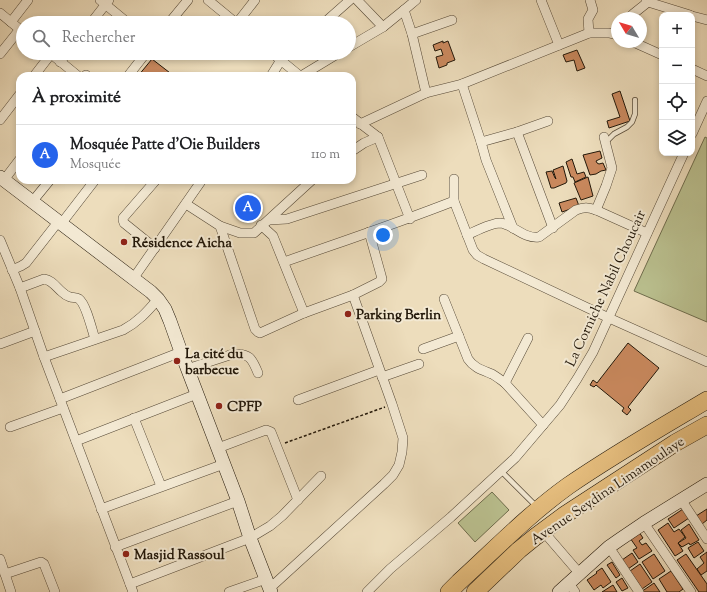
<!DOCTYPE html>
<html lang="fr">
<head>
<meta charset="utf-8">
<style>
  :root { --surface:#fff; --page:#f2f2f2; --text:#202124; --muted:#757577; --line:#e0e0e0; --accent:#2563eb }
  body { margin:0; font-family:"Sorts Mill Goudy",serif; background:var(--page); color:var(--text) }
  .controls { position:absolute; right:12px; top:12px; display:grid; overflow:hidden; border-radius:8px; box-shadow:0 2px 6px #0003 }
  .controls button { width:36px; height:36px; display:grid; place-items:center; padding:0; border:0; border-bottom:1px solid var(--line); background:var(--surface); color:var(--text); font:20px sans-serif }
  .compass { position:absolute; left:611px; top:12px; width:36px; height:36px; border-radius:50%; background:var(--surface); box-shadow:0 2px 6px #0003; rotate:308deg }
  .you { position:absolute; left:383px; top:235px; width:14px; height:14px; margin:-10px; border:3px solid #fff; border-radius:50%; background:#1a73e8; box-shadow:0 0 0 6px #1a73e833 }
  .badge { display:grid; place-items:center; width:26px; height:26px; border-radius:50%; background:var(--accent); color:#fff; font-size:13px; font-weight:700 }
  .pin { position:absolute; translate:-50% -50%; border:2px solid #fff; box-shadow:0 1px 4px #0006 }
  .list { margin:0; padding:0; list-style:none }
  h2 { display:flex; justify-content:space-between; align-items:center; height:52px; margin:0; padding:0 16px; font-size:17px }
  h2 small { font-size:13px; font-weight:400; color:var(--muted) }
  .list li { display:grid; grid-template-columns:26px 1fr auto; gap:12px; align-items:center; box-sizing:border-box; height:60px; padding:0 16px; border-top:1px solid var(--line) }
  .list b { display:block; font-size:15px; white-space:nowrap }
  .list p { margin:0; font-size:13px; white-space:nowrap; color:var(--muted) }
  .list em { font-size:13px; font-style:normal; color:var(--muted) }
  .icon { flex:none; width:22px; height:22px; fill:none; stroke:currentColor; stroke-width:2; stroke-linecap:round; stroke-linejoin:round }
  .map { position:relative; flex:none; width:707px; height:592px; overflow:hidden }
  .search { position:absolute; background:var(--surface); box-shadow:0 2px 6px #0003; left:16px; top:16px; width:340px; height:44px; display:flex; align-items:center; gap:10px; box-sizing:border-box; padding:0 14px; border-radius:22px; color:var(--muted); font-size:15px }
  .panel { position:absolute; background:var(--surface); box-shadow:0 2px 6px #0003; left:16px; top:72px; width:340px; height:112px; border-radius:12px }
  .map>svg:first-child { display:block }
</style>
</head>
<body>
<div class="map">
<svg width="707" height="592" viewBox="0 0 707 592">
  <rect width="100%" height="100%" fill="#edddbc"/>
  <filter id="stains"><feTurbulence type="fractalNoise" baseFrequency=".005" numOctaves="4"/><feColorMatrix values="0 0 0 0 .2 0 0 0 0 .09 0 0 0 0 .02 0 0 0 .5 -.17"/></filter>
  <radialGradient id="worn" r=".72"><stop offset=".6" stop-color="#630" stop-opacity="0"/><stop offset="1" stop-color="#630" stop-opacity=".3"/></radialGradient>
  <!-- green -->
  <g fill="#bac08f" stroke="#6e6c4c">
    <polygon points="705,137 707,138 707,322 634,291"/>
    <polygon points="492,492 509,510 475,542 458,523"/>
  </g>
  <!-- building -->
  <g fill="#ca895e" stroke="#221709">
    <polygon points="443,41 443,43 448,41 455,60 447,63 447,65 439,68 436,57 443,55 441,49 435,51 433,45"/>
    <polygon points="577,50 585,68 577,71 574,60 566,62 563,55"/>
    <polygon points="152,59 174,76 138,76"/>
    <polygon points="620,91 630,121 609,128 607,121 620,117 612,94"/>
    <polygon points="600,151 602,158 596,161 597,163 599,164 603,163 606,170 601,171 596,174 590,175 583,155"/>
    <polygon points="572,159 577,174 584,172 586,177 575,182 573,177 571,177 566,162"/>
    <polygon points="563,166 567,181 566,183 554,188 551,188 546,172 552,171 555,178 556,179 553,170"/>
    <polygon points="588,177 593,196 581,200 574,183"/>
    <polygon points="576,198 579,206 562,212 559,203"/>
    <polygon points="628,343 659,368 628,407 631,410 627,415 622,411 624,408 596,385 594,387 590,385 593,380 597,383"/>
    <polygon points="683,509 689,518 674,528 668,519"/>
    <polygon points="707,509 707,520 702,524 696,516"/>
    <polygon points="668,523 674,532 679,529 685,537 678,543 683,551 675,556 658,530"/>
    <polygon points="689,524 699,540 690,545 689,543 682,547 678,543 686,538 681,530"/>
    <polygon points="639,532 643,538 639,541 642,545 646,543 652,551 639,559 633,550 637,548 630,538"/>
    <polygon points="698,542 704,551 694,558 688,548"/>
    <polygon points="707,552 707,571 701,575 697,569 704,563 700,557"/>
    <polygon points="632,553 638,562 628,569 622,560"/>
    <polygon points="654,554 665,571 653,579 642,562"/>
    <polygon points="686,554 707,584 707,592 699,592 677,560"/>
    <polygon points="612,562 620,575 616,578 607,565"/>
    <polygon points="640,564 652,582 642,589 630,571"/>
    <polygon points="602,568 611,582 603,588 601,585 594,590 587,580 597,573 596,572"/>
    <polygon points="671,571 683,589 679,592 667,592 659,579"/>
    <polygon points="622,578 628,588 622,591 616,582"/>
    <polygon points="654,583 660,592 641,592"/>
    <polygon points="613,585 617,592 602,592"/>
  </g>
  <g fill="none" stroke-linecap="round" stroke-linejoin="round">
    <!-- lane casing -->
    <g stroke="#554836" stroke-width="6">
      <g id="lane">
        <polyline points="605,143 614,134 627,127 632,122 635,114 635,100"/>
        <polyline points="501,471 537,507"/>
      </g>
    </g>
    <!-- street casing -->
    <g stroke="#554836" stroke-width="10">
      <g id="street">
        <polyline points="100,0 128,23"/>
        <polyline points="208,0 236,23"/>
        <polyline points="357,0 383,27"/>
        <polyline points="541,0 559,45"/>
        <polyline points="646,0 648,2 690,15"/>
        <polyline points="404,10 412,34 426,93"/>
        <polyline points="0,13 23,32"/>
        <polyline points="692,16 707,20"/>
        <polyline points="629,18 633,14 648,2"/>
        <polyline points="11,22 28,0"/>
        <polyline points="91,23 109,0"/>
        <polyline points="169,23 188,0"/>
        <polyline points="237,23 255,0"/>
        <polyline points="324,23 350,0"/>
        <polyline points="589,33 588,19 593,10 590,0"/>
        <polyline points="412,34 452,20"/>
        <polyline points="633,42 662,55"/>
        <polyline points="349,47 383,27 404,10 416,0"/>
        <polyline points="50,53 78,76"/>
        <polyline points="272,53 300,76"/>
        <polyline points="0,54 20,29"/>
        <polyline points="60,62 67,53"/>
        <polyline points="692,69 707,76"/>
        <polyline points="34,76 51,54"/>
        <polyline points="85,76 86,75 87,76"/>
        <polyline points="128,76 146,53"/>
        <polyline points="271,76 281,60 289,53"/>
        <polyline points="301,76 339,53"/>
        <polyline points="462,84 481,142 517,132 548,121"/>
        <polyline points="352,117 378,137 410,219"/>
        <polyline points="0,120 20,94"/>
        <polyline points="360,124 426,93 462,84 589,33 609,33 617,35"/>
        <polyline points="517,132 553,228"/>
        <polyline points="692,134 707,101"/>
        <polyline points="481,142 486,160 513,228"/>
        <polyline points="352,151 364,143 378,137"/>
        <polyline points="454,179 454,201 473,250 477,255 484,259 609,318 707,362"/>
        <polyline points="4,180 20,159"/>
        <polyline points="32,202 50,180"/>
        <polyline points="186,204 220,226 240,233 254,233 312,180"/>
        <polyline points="596,210 606,186 612,168 604,137"/>
        <polyline points="269,220 287,219 422,175"/>
        <polyline points="61,224 95,180"/>
        <polyline points="261,225 273,236 304,313"/>
        <polyline points="220,226 255,329 258,332 260,333 304,313 353,295 379,282 382,279 381,275 369,232"/>
        <path d="M467,235C476,231 491,223 500,223C513,224 523,239 539,237L576,210C584,207 588,207 596,210L647,233"/>
        <polyline points="0,240 20,288 44,357 133,592"/>
        <polyline points="155,248 124,223 123,220 123,218 156,180"/>
        <path d="M284,262C341,242 398,223 454,201"/>
        <polyline points="12,270 21,266 26,263 58,222"/>
        <polyline points="133,279 202,180"/>
        <path d="M20,288L44,279C52,280 56,287 62,292C64,294 67,296 70,297C73,298 76,297 79,299C86,304 92,330 95,339"/>
        <path d="M444,299L468,359C474,368 482,370 492,374C497,377 501,380 505,383L543,425"/>
        <polyline points="0,344 35,331"/>
        <polyline points="423,349 459,336"/>
        <path d="M44,357L123,330C138,322 147,312 158,299"/>
        <path d="M187,369L233,354C249,353 252,358 258,373"/>
        <polyline points="382,377 419,364"/>
        <polyline points="505,383 528,338"/>
        <polyline points="60,399 181,352"/>
        <polyline points="298,400 379,370"/>
        <polyline points="134,418 161,486"/>
        <polyline points="10,427 63,408"/>
        <polyline points="76,441 197,394"/>
        <polyline points="218,448 266,430 271,432 298,500"/>
        <polyline points="682,501 707,539"/>
        <polyline points="101,509 224,464"/>
        <polyline points="644,523 691,592"/>
        <polyline points="543,531 580,574"/>
        <polyline points="115,547 238,501"/>
        <polyline points="609,547 639,592"/>
        <polyline points="0,559 11,592"/>
        <polyline points="5,574 41,562 44,564 55,592"/>
        <polyline points="569,583 575,592"/>
        <polyline points="130,584 250,538 270,526 282,516 321,476"/>
        <polyline points="270,588 384,484 393,475 399,465 402,452 403,438 392,404 353,295"/>
        <polyline points="229,592 266,579"/>
        <polyline points="367,592 390,569 451,517 515,458 543,425 560,405 577,379 593,352 684,153"/>
      </g>
    </g>
    <!-- secondary casing -->
    <g stroke="#221709" stroke-width="14">
      <g id="secondary">
        <polyline points="0,177 151,292 158,299 165,309 170,321 181,352 238,501 250,538 271,592"/>
        <polyline points="559,592 609,547 619,540 644,523 707,484"/>
      </g>
    </g>
    <!-- highway casing -->
    <g stroke="#221709" stroke-width="18">
      <g id="highway">
        <path d="M449,592L459,582C494,550 529,514 568,486C613,455 660,428 707,400"/>
        <polyline points="475,592 519,550 535,537 566,514 675,443 707,425"/>
      </g>
    </g>
    <!-- path -->
    <polyline stroke="#221709" stroke-width="1.5" stroke-dasharray="3 2" stroke-linecap="butt" points="285,443 385,407"/>
    <!-- lane -->
    <use href="#lane" stroke="#f3e9d3" stroke-width="4.5"/>
    <!-- street -->
    <use href="#street" stroke="#f3e9d3" stroke-width="9"/>
    <!-- secondary -->
    <use href="#secondary" stroke="#f3e9d3" stroke-width="13"/>
    <!-- highway -->
    <use href="#highway" stroke="#e6be7e" stroke-width="17"/>
  </g>
  <!-- markers -->
  <g fill="#8f2418" stroke="#f3e9d3" stroke-width="1.5">
    <circle cx="124" cy="242" r="4"/>
    <circle cx="348" cy="314" r="4"/>
    <circle cx="177" cy="361" r="4"/>
    <circle cx="219" cy="406" r="4"/>
    <circle cx="126" cy="554" r="4"/>
  </g>
  <g text-anchor="middle" stroke-width="4" stroke-linejoin="round" paint-order="stroke">
    <!-- poi labels -->
    <g font-size="14" font-weight="bold" fill="#221709" stroke="#f3e9d3" text-anchor="start">
      <text x="132" y="247">Résidence Aicha</text>
      <text x="356" y="319">Parking Berlin</text>
      <text x="185" y="358">La cité du<tspan x="185" dy="16">barbecue</tspan></text>
      <text x="227" y="411">CPFP</text>
      <text x="134" y="559">Masjid Rassoul</text>
    </g>
    <!-- street labels -->
    <g font-size="14" fill="#221709" stroke="#f3e9d3">
      <text transform="translate(605 288) rotate(-65)" y="5">La Corniche Nabil Choucair</text>
      <text transform="translate(607 490) rotate(-34)" y="5">Avenue Seydina Limamoulaye</text>
    </g>
  </g>
  <rect width="100%" height="100%" filter="url(#stains)"/>
  <rect width="100%" height="100%" fill="url(#worn)"/>
</svg>
<div class="controls">
<button>+</button>
<button>−</button>
<button><svg class="icon" aria-label="locate" viewBox="0 0 24 24"><circle cx="12" cy="12" r="6"/><path d="M12 2v4M12 18v4M2 12h4M18 12h4"/></svg></button>
<button><svg class="icon" aria-label="layers" viewBox="0 0 24 24"><path d="M12 4l9 5-9 5-9-5zM3 14l9 5 9-5"/></svg></button>
</div>
<svg class="compass" viewBox="-18 -18 36 36"><path d="M0-13l5 13h-10z" fill="#e53935"/><path d="M0 13l5-13h-10z" fill="#757577"/></svg>
<div class="you"></div>
<div class="pin badge" style="left:248px;top:208px">A</div>
<div class="search"><svg class="icon" aria-label="search" viewBox="0 0 24 24"><circle cx="10" cy="10" r="6"/><path d="M15 15l6 6"/></svg>Rechercher</div>
<section class="panel">
<h2>À proximité<small></small></h2>
<ul class="list">
<li><span class="badge">A</span><div><b>Mosquée Patte d'Oie Builders</b><p>Mosquée</p></div><em>110 m</em></li>
</ul>
</section>
</div>
</body>
</html>
